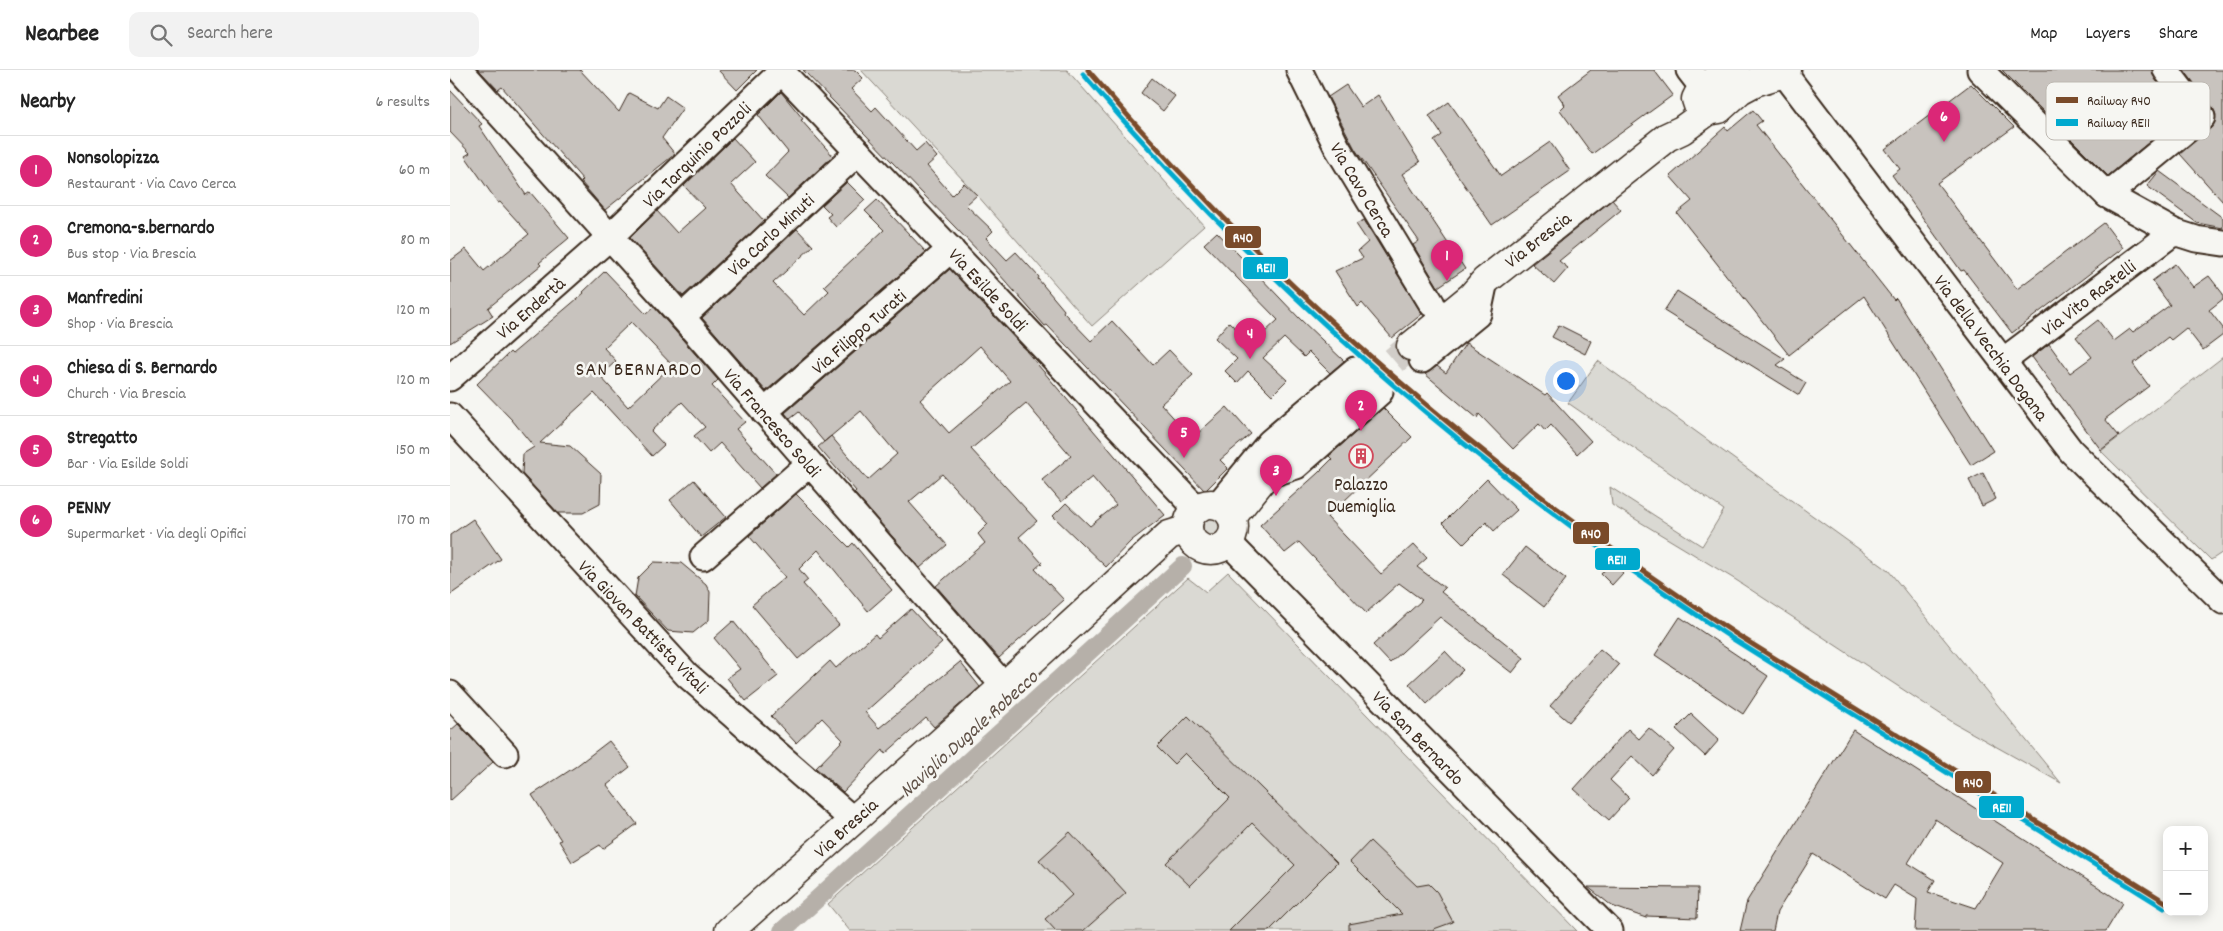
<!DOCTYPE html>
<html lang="en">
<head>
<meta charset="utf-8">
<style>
  :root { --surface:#fff; --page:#f2f2f2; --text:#222; --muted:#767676; --line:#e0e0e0; --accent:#db2777 }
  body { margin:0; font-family:Dekko,sans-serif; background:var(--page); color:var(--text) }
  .controls { position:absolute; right:15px; bottom:15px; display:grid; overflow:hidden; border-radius:10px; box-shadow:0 2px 12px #0003 }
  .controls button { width:45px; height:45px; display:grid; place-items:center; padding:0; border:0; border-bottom:1px solid var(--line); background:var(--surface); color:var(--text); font:25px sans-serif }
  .you { position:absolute; left:1115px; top:310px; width:18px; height:18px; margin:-12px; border:4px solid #fff; border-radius:50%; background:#1a73e8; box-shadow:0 0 0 8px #1a73e833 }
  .badge { display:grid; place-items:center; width:32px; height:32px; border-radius:50%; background:var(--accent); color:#fff; font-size:16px; font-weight:700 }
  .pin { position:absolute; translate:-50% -41px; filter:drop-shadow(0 1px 2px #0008) }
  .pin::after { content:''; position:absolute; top:26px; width:18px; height:15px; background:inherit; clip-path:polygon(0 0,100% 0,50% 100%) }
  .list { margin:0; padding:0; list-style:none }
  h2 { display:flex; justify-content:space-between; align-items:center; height:65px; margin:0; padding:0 20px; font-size:21px }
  h2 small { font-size:16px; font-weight:400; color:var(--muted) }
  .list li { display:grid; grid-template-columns:32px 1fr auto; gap:15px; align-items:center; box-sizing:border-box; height:70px; padding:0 20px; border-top:1px solid var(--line) }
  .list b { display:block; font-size:19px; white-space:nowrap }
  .list p { margin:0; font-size:16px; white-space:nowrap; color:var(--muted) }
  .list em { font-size:16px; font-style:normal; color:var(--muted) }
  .icon { flex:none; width:28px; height:28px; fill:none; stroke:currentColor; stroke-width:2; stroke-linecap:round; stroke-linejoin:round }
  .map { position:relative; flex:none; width:1773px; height:861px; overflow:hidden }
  header { display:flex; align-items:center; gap:30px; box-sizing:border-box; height:70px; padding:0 25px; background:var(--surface); border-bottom:1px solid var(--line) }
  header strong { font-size:24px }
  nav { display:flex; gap:28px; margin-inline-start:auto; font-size:18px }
  .search { width:350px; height:45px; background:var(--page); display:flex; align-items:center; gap:12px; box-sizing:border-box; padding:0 18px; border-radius:10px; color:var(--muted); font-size:19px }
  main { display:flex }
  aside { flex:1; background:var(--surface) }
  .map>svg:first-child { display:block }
</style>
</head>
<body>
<header>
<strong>Nearbee</strong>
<div class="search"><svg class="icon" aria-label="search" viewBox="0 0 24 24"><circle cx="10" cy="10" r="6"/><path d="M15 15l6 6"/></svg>Search here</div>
<nav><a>Map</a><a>Layers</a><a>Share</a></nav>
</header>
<main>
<aside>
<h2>Nearby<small>6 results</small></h2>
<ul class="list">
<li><span class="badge">1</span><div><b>Nonsolopizza</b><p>Restaurant · Via Cavo Cerca</p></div><em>60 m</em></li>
<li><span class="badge">2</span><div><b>Cremona-s.bernardo</b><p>Bus stop · Via Brescia</p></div><em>80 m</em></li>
<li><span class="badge">3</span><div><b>Manfredini</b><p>Shop · Via Brescia</p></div><em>120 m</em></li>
<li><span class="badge">4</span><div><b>Chiesa di S. Bernardo</b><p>Church · Via Brescia</p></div><em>120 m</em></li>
<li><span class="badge">5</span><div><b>Stregatto</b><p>Bar · Via Esilde Soldi</p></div><em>150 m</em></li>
<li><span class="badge">6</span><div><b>PENNY</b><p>Supermarket · Via degli Opifici</p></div><em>170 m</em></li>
</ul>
</aside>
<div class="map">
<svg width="1773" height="861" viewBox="0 0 1773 861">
  <rect width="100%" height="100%" fill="#f6f6f2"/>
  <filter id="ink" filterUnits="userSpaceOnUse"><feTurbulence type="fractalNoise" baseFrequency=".02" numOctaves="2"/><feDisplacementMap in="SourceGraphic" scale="10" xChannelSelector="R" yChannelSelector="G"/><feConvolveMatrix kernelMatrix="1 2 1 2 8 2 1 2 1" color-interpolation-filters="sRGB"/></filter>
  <g filter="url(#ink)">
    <!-- green -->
    <g fill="#dad9d3" stroke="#8a8278">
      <polygon points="411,0 617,0 754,156 642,256 527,125"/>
      <polygon points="1773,287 1773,482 1761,490 1651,381"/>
      <polygon points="1148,291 1438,500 1611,713 1504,653 1286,510 1162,435 1160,417 1252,476 1274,440 1118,333"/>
      <circle cx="761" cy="457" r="12"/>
      <polygon points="778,502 1127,861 400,861 378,834 738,508 756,522"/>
    </g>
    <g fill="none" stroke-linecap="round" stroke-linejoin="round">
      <!-- canal -->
      <polyline stroke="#b6b0a9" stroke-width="18" points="332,861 733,496"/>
    </g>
    <!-- building -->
    <g fill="#c8c3be" stroke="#3b2a1e" fill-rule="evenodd">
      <polygon points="29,0 130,0 169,42 179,23 208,38 216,26 233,38 212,68 225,84 155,140 131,112 133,110 52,17 48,20"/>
      <polygon points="268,0 307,0 287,20"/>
      <polygon points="353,0 405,0 413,8 401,19 422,41 426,37 466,81 475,73 487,87 477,96 502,125 514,113 527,125 516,135 543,161 536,168 557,190 566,182 589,207 588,209 614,240 613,242 641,271 662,251 703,295 719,280 743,305 711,334 732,357 735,354 746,365 777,337 801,364 770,390 778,398 755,421 597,255 595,256 534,187"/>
      <polygon points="1141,0 1204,0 1223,25 1142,84 1110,40 1115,35 1108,25"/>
      <polygon points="1552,0 1702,0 1705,9 1732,45 1658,106"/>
      <polygon points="1734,0 1773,0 1773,132 1730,84 1761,58 1766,45 1763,38"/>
      <polygon points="702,8 725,26 713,41 691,23"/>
      <polygon points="1521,14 1564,57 1487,113 1567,219 1654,153 1673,178 1562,263 1514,200 1511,201 1442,105 1450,99 1435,79"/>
      <polygon points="896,15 911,37 928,25 970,92 952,104 1015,199 988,217 963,175 969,171 905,79 878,27"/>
      <polygon points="0,20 32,54 29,56 76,125 80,122 119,168 89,193 91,195 38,238 43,246 0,273 0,191 16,179 34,201 79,164 50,132 48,133 15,86 20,83 0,62"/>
      <polygon points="331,22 353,49 351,50 383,86 338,128 315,106 338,82 308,45"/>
      <polygon points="999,32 1051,106 1100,72 1120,101 1042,155 984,71 992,65 979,46"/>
      <polygon points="1303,40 1312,51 1306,55 1444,230 1446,228 1543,381 1521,395 1414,226 1339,285 1227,143 1242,131 1220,106 1275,57 1278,61"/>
      <polygon points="283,68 305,92 281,114 314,151 233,226 180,168 207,141 227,163 255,138 234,116"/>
      <polygon points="1709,101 1773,148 1773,158 1747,153 1697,116"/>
      <polygon points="397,112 415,130 386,157 377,147 381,144 372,135"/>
      <polygon points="427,130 476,182 316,321 252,248 347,159 363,176 323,213 354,245 379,221 374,216 434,160 415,141"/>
      <polygon points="1162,130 1171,140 1109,191 1118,198 1104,214 1082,194"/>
      <polygon points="914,150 972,244 942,268 912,233 908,237 885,201 913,188 908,181 918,172 906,154"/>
      <polygon points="767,162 850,249 894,291 880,303 859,282 854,287 834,268 813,288 837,310 822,325 798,301 787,313 775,301 787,289 765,268 779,252 802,274 828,250 754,174"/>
      <polygon points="1725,194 1743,217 1759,206 1773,224 1773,229 1759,240 1773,258 1773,265 1753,280 1736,258 1721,270 1718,267 1683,294 1699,316 1655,349 1669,366 1651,380 1582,287 1599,274 1620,303 1642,287 1626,267 1648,250 1664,271 1680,259 1683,262 1720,235 1702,211"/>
      <path d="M500,199L571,275L715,445L681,471L656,497L603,446L616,433L640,456L666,435L642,407L611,432L592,410L621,386L576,333L521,379L587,451L569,467L592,493L585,499L614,530L549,588L486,516L535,473L528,464L538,454L492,404L459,432L497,475L470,498L404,423L406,421L368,377L381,366L418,410L447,384L411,341L374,372L349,342L340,349L335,343ZM530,276L560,311L499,363L470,330Z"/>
      <path d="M155,201L196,244L204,237L268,310L262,316L295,352L286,359L326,404L310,418L270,373L259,383L244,366L255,357L232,332L201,361L214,375L202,386L144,323L90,373L120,376L151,404L150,434L133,443H108L72,404L73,384L84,377L62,350L27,314L60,282L62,284L134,223L133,222ZM181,252L222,295L178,337L150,306L166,291L154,278Z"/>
      <polygon points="1227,221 1335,289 1327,295 1356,313 1349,325 1214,241"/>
      <polygon points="1109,255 1141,271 1135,284 1102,267"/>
      <polygon points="1016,273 1095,325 1097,323 1141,371 1127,384 1101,355 1095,361 1089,354 1063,379 1029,344 1027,348 975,304 987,296 996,303"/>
      <polygon points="933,338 962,367 877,447 931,504 964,474 977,488 967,497 995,518 991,522 1074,588 1062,603 990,547 940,593 923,575 972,530 949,513 916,543 849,472 835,483 810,455 868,403 882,389 879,386"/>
      <polygon points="1533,403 1546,429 1532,436 1519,410"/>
      <polygon points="1037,409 1067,440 1044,461 1036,452 1014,474 993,453"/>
      <polygon points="244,410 276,447 251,467 220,430"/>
      <polygon points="346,424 399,477 403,473 442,520 418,541 368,480 349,499 358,510 353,514 389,555 348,589 302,535 335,507 299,466"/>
      <polygon points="23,449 51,489 0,525 0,465"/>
      <polygon points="1075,477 1116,509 1094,537 1053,505"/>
      <polygon points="204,492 231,493 256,514 260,522 259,550 243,563 218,561 185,526 188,508"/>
      <polygon points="1162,492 1173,503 1162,515 1151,504"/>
      <polygon points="461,539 492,573 415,642 429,658 510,592 530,617 484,657 476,648 435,684 433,680 393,722 366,698 393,670 372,648 346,673 321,646 380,591 386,598 425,564 428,568"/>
      <polygon points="1230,547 1318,606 1293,644 1205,585"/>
      <polygon points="283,551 328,606 296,631 277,608 290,599 264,568"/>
      <polygon points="1150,579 1169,595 1119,652 1100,636"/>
      <polygon points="995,581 1013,600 977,634 959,614"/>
      <polygon points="1241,644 1269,670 1255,686 1226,659"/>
      <polygon points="738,646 887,793 819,861 779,861 845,795 802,753 740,816 716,793 780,728 735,683 724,694 707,677"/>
      <polygon points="8,654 43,692 0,731 0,661"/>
      <polygon points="1199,658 1224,680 1202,705 1182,686 1160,710 1179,728 1159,750 1124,719 1178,659 1189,669"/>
      <path d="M1403,660L1673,833L1656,861H1465L1467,829L1444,815L1435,829L1363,784L1327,842L1323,861H1290L1297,831ZM1485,749L1553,793L1526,838L1478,822L1485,810L1458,793Z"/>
      <polygon points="159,671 180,697 157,715 187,754 153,779 150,775 122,792 109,771 111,770 82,725 125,697"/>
      <polygon points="620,762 676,823 633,861 606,861 595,849 622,825 589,790"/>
      <polygon points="920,771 967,816 979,814 987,822 1003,852 984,859 984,861 899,861 899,854 952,844 900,792"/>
      <polygon points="1138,817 1248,818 1247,848 1196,846 1196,848 1162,836"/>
    </g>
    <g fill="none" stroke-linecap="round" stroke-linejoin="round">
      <!-- major-tunnel -->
      <polyline stroke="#d1cdc8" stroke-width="28" stroke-dasharray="28 14" stroke-linecap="butt" points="912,318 961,276"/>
      <!-- minor casing -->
      <g stroke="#3b2a1e" stroke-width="29">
        <g id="minor">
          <polyline points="10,0 232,247 554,616"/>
          <polyline points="330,0 747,439"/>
          <polyline points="849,0 887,77 982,234"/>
          <polyline points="1239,0 1253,18"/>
          <polyline points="1530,0 1657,125 1724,162 1746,169 1773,173"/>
          <polyline points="1334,3 1621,381 1773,531"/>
          <polyline points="1657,125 1752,47 1716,0"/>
          <polyline points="232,247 408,82"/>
          <polyline points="972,290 1028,244 1035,211"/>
          <polyline points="1553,291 1724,162"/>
          <polyline points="0,308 161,166 332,1"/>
          <polyline points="314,342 501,179"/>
          <polyline points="0,346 237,605 403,750"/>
          <polyline points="768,435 820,372 905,300 930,322 846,396 815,406"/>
          <polyline points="778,472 1160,861"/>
          <polyline points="253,487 359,394"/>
          <polyline points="0,624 55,684"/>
        </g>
      </g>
      <!-- major casing -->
      <g stroke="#3b2a1e" stroke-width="31">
        <g id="major">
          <path d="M1258,41L1248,35L1246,29C1253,13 1271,8 1285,0"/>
          <polyline points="961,276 1022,226 1035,211 1217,67 1232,60 1258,41 1269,39 1290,20 1305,12 1334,3 1337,0"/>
          <circle cx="761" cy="457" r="23"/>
          <polyline points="782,447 832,385 912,318"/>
          <polyline points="279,861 554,616 719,465 738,459"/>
        </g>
      </g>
      <!-- minor -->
      <use href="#minor" stroke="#f6f6f2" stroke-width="25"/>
      <!-- major -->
      <use href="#major" stroke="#f6f6f2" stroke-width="28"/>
      <!-- rail-1 casing -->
      <g stroke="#f6f6f2" stroke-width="9">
        <path id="rail-1" d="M638,0C824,218 1047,408 1286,564L1717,833"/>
      </g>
      <!-- rail-2 casing -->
      <g stroke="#f6f6f2" stroke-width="9">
        <path id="rail-2" d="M633,4C819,223 1043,412 1283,569L1714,838"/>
      </g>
      <!-- rail-1 -->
      <use href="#rail-1" stroke="#7a4b2a" stroke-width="5"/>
      <!-- rail-2 -->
      <use href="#rail-2" stroke="#00a9ce" stroke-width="5"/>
    </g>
  </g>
  <!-- icons -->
  <defs>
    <g id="building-ring" transform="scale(1.25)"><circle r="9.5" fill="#f6f6f2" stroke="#d1495b" stroke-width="1.5"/><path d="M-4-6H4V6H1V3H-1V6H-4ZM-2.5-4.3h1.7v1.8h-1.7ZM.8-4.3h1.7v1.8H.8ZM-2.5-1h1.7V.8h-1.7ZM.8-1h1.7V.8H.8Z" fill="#d1495b"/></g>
  </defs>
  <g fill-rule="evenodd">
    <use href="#building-ring" x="911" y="386"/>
  </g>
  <g text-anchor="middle" stroke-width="5" stroke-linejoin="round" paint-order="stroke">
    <!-- street labels -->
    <g font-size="19" fill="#3b2a1e" stroke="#f6f6f2">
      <text transform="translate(246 84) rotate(-44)" y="7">Via Tarquinio Pozzoli</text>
      <text transform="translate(913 119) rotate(59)" y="7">Via Cavo Cerca</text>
      <text transform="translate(320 164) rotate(-43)" y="7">Via Carlo Minuti</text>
      <text transform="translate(1087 169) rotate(-38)" y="7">Via Brescia</text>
      <text transform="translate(539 219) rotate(47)" y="7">Via Esilde Soldi</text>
      <text transform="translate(1638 227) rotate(-37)" y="7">Via Vito Rastelli</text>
      <text transform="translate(80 237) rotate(-41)" y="7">Via Endertà</text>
      <text transform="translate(408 261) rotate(-41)" y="7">Via Filippo Turati</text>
      <text transform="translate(1542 277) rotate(53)" y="7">Via della Vecchia Dogana</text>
      <text transform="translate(323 352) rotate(49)" y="7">Via Francesco Soldi</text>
      <text transform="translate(194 556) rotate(46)" y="7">Via Giovan Battista Vitali</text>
      <text transform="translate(969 667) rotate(46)" y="7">Via San Bernardo</text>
      <text transform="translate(395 757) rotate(-42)" y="7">Via Brescia</text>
    </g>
    <!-- poi labels -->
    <g font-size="19" fill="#3b2a1e" stroke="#f6f6f2">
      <text x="911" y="420">Palazzo<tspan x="911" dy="22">Duemiglia</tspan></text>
    </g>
    <!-- neighbourhood labels -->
    <g font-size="20" letter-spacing="1" fill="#3b2a1e" stroke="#f6f6f2">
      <text x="189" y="305">SAN BERNARDO</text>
    </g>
    <!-- water labels -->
    <g font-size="20" font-style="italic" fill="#605248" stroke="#f6f6f2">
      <text transform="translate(518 663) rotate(-42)" y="7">Naviglio Dugale Robecco</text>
    </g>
  </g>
  <!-- legend -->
  <rect x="1596" y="12" width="164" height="58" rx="8" fill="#f6f6f2" stroke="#beb9b2" stroke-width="1"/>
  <rect x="1606" y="27" width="22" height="6" fill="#7a4b2a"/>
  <rect x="1606" y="49" width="22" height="7" fill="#00a9ce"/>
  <g font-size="14" fill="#3b2a1e">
    <text x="1637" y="35">Railway R40</text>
    <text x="1637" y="57">Railway RE11</text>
  </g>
  <g stroke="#f6f6f2" stroke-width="2">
    <rect x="774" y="155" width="38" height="24" rx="5" fill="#7a4b2a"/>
    <rect x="792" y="186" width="47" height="24" rx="5" fill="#00a9ce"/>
    <rect x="1122" y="451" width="38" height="24" rx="5" fill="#7a4b2a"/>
    <rect x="1144" y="477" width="47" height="24" rx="5" fill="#00a9ce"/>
    <rect x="1504" y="700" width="38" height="24" rx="5" fill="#7a4b2a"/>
    <rect x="1528" y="725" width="47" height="24" rx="5" fill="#00a9ce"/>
  </g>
  <g font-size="14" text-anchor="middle" font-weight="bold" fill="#fff">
    <text x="793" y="172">R40</text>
    <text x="816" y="202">RE11</text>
    <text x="1141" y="468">R40</text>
    <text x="1167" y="494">RE11</text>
    <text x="1523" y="717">R40</text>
    <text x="1552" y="742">RE11</text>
  </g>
</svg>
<div class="controls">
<button>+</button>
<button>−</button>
</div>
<div class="you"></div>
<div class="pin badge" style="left:997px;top:211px">1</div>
<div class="pin badge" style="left:911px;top:361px">2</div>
<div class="pin badge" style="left:826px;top:426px">3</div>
<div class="pin badge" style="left:800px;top:289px">4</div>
<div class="pin badge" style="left:734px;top:388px">5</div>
<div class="pin badge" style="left:1494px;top:72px">6</div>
</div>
</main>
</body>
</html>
